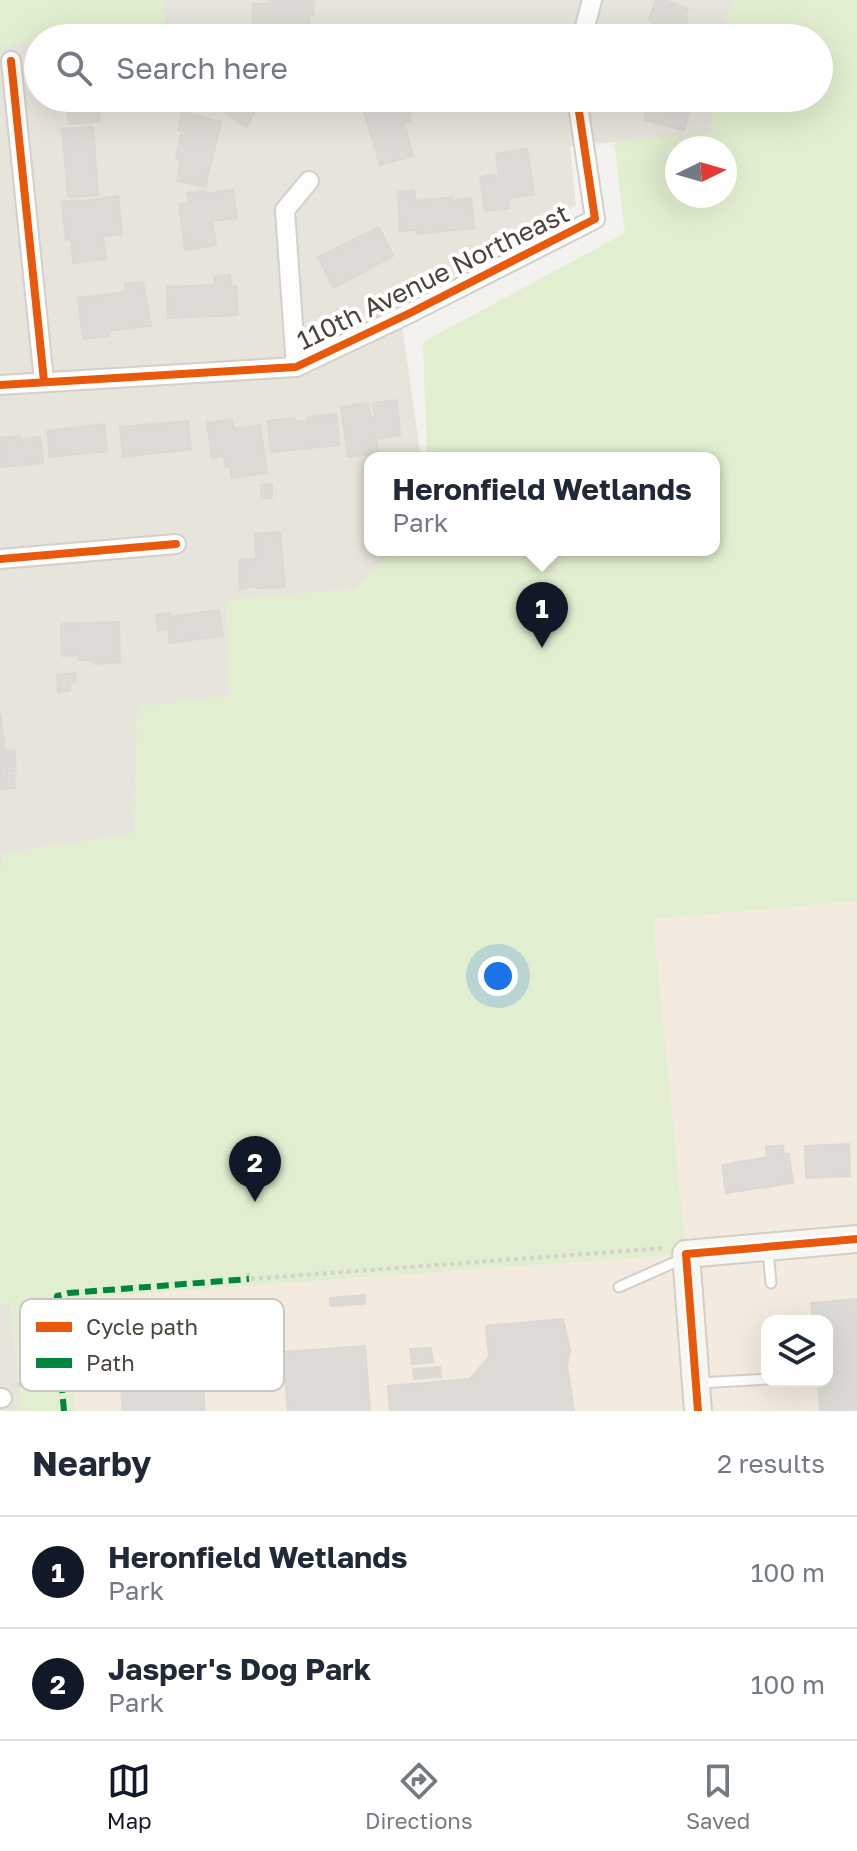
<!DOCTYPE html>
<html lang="en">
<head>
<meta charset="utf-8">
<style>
  :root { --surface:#fff; --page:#f6f6f7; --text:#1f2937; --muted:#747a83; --line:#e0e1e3; --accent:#111827 }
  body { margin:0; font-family:"Golos Text",sans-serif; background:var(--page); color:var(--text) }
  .controls { position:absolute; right:24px; bottom:24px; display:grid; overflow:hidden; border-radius:16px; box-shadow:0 8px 32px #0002 }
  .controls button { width:72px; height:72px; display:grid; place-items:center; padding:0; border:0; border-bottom:2px solid var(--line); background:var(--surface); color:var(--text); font:40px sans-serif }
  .compass { position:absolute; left:665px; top:136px; width:72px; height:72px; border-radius:50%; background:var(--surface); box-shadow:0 8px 32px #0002; rotate:85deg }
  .you { position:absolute; left:498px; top:976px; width:28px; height:28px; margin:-20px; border:6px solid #fff; border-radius:50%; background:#1a73e8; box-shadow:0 0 0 12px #1a73e833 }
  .badge { display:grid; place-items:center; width:52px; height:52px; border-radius:50%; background:var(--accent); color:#fff; font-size:26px; font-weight:700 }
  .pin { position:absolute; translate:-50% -66px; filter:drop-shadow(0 2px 4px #0008) }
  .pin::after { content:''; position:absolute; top:42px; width:28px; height:24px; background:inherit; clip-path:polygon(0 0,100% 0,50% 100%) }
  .popup { position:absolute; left:364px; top:452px; width:356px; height:104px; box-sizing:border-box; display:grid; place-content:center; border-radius:16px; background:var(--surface); filter:drop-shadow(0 2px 6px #0005); font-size:26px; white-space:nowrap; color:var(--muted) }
  .popup b { font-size:30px; color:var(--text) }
  .popup::after { content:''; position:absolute; left:50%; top:100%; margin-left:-16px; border:16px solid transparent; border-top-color:var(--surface) }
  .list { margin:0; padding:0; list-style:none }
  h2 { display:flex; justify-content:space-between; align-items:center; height:104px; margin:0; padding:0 32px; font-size:34px }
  h2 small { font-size:26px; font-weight:400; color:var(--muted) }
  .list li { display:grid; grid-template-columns:52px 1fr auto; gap:24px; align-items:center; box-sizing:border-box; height:112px; padding:0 32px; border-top:2px solid var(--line) }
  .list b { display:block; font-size:30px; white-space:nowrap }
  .list p { margin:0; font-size:26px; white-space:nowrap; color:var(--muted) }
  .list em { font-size:26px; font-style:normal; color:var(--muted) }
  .icon { flex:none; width:44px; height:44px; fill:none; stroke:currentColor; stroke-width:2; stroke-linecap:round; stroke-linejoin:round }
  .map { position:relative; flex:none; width:857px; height:1411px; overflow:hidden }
  .search { position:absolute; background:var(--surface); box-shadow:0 8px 32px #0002; left:24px; right:24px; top:24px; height:88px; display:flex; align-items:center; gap:20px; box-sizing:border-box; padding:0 28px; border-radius:44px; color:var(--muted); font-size:30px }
  .sheet { height:328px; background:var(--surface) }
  nav { display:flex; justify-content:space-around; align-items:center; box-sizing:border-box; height:112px; border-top:2px solid var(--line); background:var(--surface); font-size:22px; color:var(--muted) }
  nav a { display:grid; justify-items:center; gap:4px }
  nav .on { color:var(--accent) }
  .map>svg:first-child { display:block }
</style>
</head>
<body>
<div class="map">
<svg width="857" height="1411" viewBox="0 0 857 1411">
  <rect width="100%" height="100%" fill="#f4f2ee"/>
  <!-- residential -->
  <g fill="#e7e4dc">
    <polygon points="163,0 736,0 722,27 721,38 88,38 166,31"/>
    <polygon points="38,43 38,98 714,98 711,133 570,146 576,206 399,305 421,458 370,458 370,550 392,550 354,589 227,600 229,696 138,707 134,834 4,853 0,877 0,46"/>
    <polygon points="11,1303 21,1411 0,1411 0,1304"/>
  </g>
  <!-- commercial -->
  <path fill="#f3ebdf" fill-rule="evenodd" d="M857,901V1411H75L65,1299L686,1254L653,919ZM767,1321H827V1381H767Z"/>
  <!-- green -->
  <g fill="#e1eecf" fill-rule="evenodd">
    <polygon points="0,0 163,0 166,31 88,38 38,38 38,43 0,46"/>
    <path d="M736,0H857V901L653,919L686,1254L66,1299L75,1411H21L11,1303L0,1304V878L4,853L134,834L138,707L229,695L227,600L354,589L392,550H714V458H427L423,342L625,233L614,141L710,133L714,98H819V38H721L722,27ZM677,148H725V196H677Z"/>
  </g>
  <!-- building -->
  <g fill="#dedbd6" stroke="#dcd9d4" stroke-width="2">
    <polygon points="269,0 314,0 313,16 309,16 309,30 252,29 253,4 269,4"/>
    <polygon points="656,0 664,0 688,9 685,17 688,18 680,38 637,38 641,25 650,29 653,21 649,20"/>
    <polygon points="522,28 523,38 473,38 472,35"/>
    <polygon points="66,98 98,98 100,121 69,124"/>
    <polygon points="218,98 279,98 256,109 247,127 213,105"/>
    <polygon points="473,98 516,98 474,104"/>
    <polygon points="644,98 692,98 684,130 644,120 649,99"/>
    <polygon points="395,103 397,107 406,105 411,120 404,122 413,156 380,165 364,112"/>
    <polygon points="182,112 221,122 205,187 177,181 181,159 176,158 181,135 186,136 187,132 178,130"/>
    <polygon points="93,127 98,195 68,197 62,129"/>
    <polygon points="527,149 534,194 508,198 509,208 485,211 480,177 499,174 496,154"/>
    <polygon points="233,190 237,218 212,221 216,245 185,250 179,204 189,202 187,193 204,191 204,194"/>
    <polygon points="414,190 416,201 452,197 452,201 471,198 474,228 417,234 417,230 400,231 398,192"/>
    <polygon points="118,196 122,234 103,236 106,259 73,263 71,239 66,240 62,202 78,200 78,202"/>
    <polygon points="379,227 393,256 333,288 318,257"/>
    <polygon points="230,275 231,286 236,286 238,315 168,318 167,287 215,285 215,276"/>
    <polygon points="143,282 151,326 108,331 109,336 83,339 78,298 126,292 125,284"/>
    <polygon points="397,400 400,435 376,439 378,453 348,457 341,407 368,403 370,417 375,416 373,403"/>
    <polygon points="336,414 339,445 271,452 268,421 295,418 295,422 309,420 308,417"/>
    <polygon points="232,419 234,429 260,425 267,473 232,478 230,466 225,467 224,456 212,458 207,423"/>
    <polygon points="188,421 191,449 123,457 120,427"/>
    <polygon points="104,424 107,451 50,457 47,431"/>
    <polygon points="20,436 21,440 40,437 43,463 0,467 0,438"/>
    <polygon points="272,484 272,498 262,498 261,485"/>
    <polygon points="280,532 285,587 257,588 258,585 240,589 239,560 256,559 255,534"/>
    <polygon points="219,610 223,636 170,643 168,629 158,631 156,615 170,613 170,617"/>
    <polygon points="119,622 120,662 93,664 93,660 79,660 79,655 62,656 61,624"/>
    <polygon points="75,673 76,682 70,683 70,691 58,692 57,675"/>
    <polygon points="0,713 5,751 14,750 16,771 7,772 7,775 14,774 15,788 0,789"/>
    <polygon points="849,1144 850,1176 806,1178 805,1146"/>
    <polygon points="783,1145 784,1154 789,1154 793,1183 726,1193 722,1165 767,1157 766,1147"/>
    <polygon points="365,1295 365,1304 330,1306 330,1298"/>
    <polygon points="857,1299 857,1411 820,1411 818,1382 814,1381 827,1381 827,1321 813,1321 811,1303"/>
    <polygon points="563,1319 570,1350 567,1366 574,1411 390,1411 388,1386 470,1379 489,1357 486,1326"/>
    <polygon points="365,1346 370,1411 288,1411 283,1352"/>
    <polygon points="431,1348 433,1362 412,1364 410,1349"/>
    <polygon points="200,1354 205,1411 123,1411 119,1371 130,1370 129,1360"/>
    <polygon points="440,1367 441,1377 414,1379 413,1369"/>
  </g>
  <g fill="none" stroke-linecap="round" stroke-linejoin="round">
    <!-- lane casing -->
    <g stroke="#d2d0cb" stroke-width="13">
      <g id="lane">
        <polyline points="768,1251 771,1283"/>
        <polyline points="619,1287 682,1259"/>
        <polyline points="699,1383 767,1379"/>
      </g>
    </g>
    <!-- street casing -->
    <g stroke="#d2d0cb" stroke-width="22">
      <g id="street">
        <polyline points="582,38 592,0"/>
        <polyline points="11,61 44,381"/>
        <polyline points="296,367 285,210 309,181"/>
        <polyline points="0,385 296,367 410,313 595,219 577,98"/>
        <polyline points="0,559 176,544"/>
        <polyline points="0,1398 2,1398"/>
      </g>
    </g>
    <!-- secondary casing -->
    <g stroke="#d3cfc5" stroke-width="30">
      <polyline id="secondary" points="698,1411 686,1254 857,1239"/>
    </g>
    <!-- path -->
    <g stroke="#d3d2cc" stroke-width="4" stroke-dasharray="4 4" stroke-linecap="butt">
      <polyline points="248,1273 249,1279 665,1248"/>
      <polyline points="18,1386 58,1352"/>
    </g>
    <!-- lane -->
    <use href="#lane" stroke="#fdfdfc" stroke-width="9"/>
    <!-- street -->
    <use href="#street" stroke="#fdfdfc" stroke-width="18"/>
    <!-- secondary -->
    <use href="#secondary" stroke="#f7f6f1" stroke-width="26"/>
    <!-- quiet -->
    <polyline stroke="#00873e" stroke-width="6" stroke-dasharray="12 6" stroke-linecap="butt" points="64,1411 55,1310 57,1296 69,1293 249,1279"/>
    <!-- cycleway casing -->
    <g stroke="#fff" stroke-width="13">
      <g id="cycleway">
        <polyline points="11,61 44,381"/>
        <polyline points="0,385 296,367 410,313 595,219 577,98"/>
        <polyline points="0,559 176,544"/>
        <polyline points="698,1411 686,1254 857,1239"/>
      </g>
    </g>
    <!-- cycleway -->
    <use href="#cycleway" stroke="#e8590c" stroke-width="8"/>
  </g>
  <g text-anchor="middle" stroke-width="8" stroke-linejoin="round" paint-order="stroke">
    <!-- street labels -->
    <g font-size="26" fill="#4b4439" stroke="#fff">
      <text transform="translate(433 277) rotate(-26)" y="9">110th Avenue Northeast</text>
    </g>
  </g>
  <!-- legend -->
  <rect x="20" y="1299" width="264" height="92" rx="12" fill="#fff" stroke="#c9c7c4" stroke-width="2"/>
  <rect x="36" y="1322" width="36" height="10" fill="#e8590c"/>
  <rect x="36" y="1358" width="36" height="10" fill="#00873e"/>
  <g font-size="22" fill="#4b4439">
    <text x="86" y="1335">Cycle path</text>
    <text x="86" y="1371">Path</text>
  </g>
</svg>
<div class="controls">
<button><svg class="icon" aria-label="layers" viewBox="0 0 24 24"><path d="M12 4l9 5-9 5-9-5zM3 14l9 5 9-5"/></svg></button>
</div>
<svg class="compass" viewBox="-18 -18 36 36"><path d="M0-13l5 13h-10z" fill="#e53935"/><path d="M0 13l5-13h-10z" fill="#747a83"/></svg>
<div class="you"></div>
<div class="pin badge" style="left:542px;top:648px">1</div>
<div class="popup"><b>Heronfield Wetlands</b>Park</div>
<div class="pin badge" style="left:255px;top:1202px">2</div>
<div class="search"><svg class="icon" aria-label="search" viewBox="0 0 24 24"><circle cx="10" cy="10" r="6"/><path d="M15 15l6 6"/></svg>Search here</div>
</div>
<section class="sheet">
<h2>Nearby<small>2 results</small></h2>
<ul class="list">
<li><span class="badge">1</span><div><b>Heronfield Wetlands</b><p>Park</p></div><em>100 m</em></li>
<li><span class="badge">2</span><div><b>Jasper's Dog Park</b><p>Park</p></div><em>100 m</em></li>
</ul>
</section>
<nav>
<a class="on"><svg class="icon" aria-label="map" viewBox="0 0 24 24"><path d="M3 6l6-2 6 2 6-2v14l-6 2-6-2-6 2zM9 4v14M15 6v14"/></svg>Map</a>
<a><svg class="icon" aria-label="directions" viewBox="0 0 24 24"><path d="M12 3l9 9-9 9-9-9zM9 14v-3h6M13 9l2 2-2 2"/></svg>Directions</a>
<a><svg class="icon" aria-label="saved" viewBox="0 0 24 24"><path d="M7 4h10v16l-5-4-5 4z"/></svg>Saved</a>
</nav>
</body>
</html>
